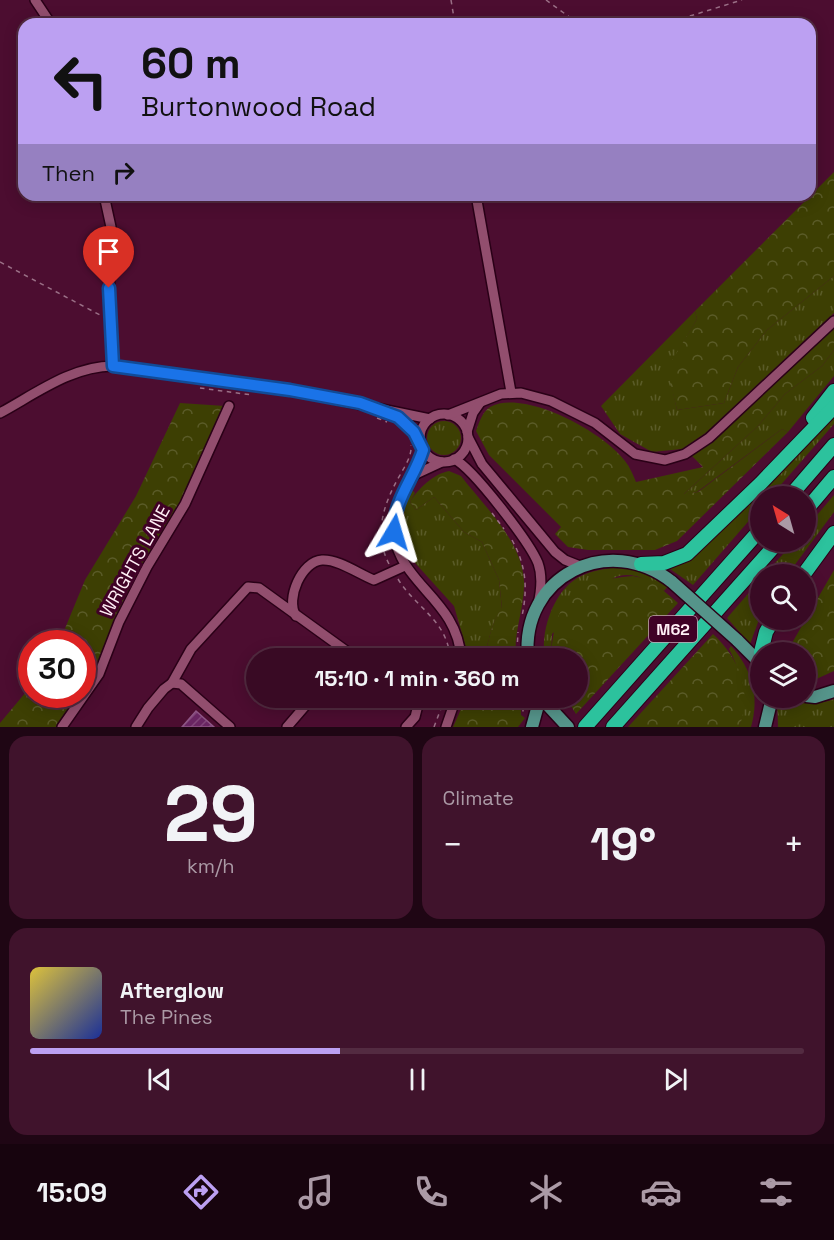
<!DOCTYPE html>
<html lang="en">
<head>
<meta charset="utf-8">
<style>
  body { margin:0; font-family:"Space Grotesk",sans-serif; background:#40132c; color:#f1f3f6; height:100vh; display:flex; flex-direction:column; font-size:22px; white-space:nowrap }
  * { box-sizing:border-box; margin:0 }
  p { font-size:20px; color:#ab9aa6 }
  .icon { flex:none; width:33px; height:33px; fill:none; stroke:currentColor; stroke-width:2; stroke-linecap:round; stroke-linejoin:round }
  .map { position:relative; height:727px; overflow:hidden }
  .drawer { display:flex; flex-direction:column; gap:9px; padding:9px; background:#1f0614; flex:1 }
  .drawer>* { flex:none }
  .guide { position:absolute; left:18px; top:18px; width:798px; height:183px; border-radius:18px; box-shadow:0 3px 15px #0003,0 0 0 2px #532b41; background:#bca0f2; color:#111; overflow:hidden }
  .needle { width:39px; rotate:323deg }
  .tools { position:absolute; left:750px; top:486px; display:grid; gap:12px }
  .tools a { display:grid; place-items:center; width:66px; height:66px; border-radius:50%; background:#390a24; box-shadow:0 3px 15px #0003,0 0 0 2px #532b41; font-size:30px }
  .speed { position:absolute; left:18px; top:630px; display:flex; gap:12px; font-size:30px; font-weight:700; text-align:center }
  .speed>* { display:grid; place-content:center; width:78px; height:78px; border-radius:50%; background:#390a24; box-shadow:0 3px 15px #0003,0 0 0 2px #532b41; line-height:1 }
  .speed .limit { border:9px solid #d22; background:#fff; color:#111 }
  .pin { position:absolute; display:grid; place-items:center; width:51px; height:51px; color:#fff; margin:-62px -26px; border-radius:50% 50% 50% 0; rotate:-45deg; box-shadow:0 0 6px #0007 }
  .pin .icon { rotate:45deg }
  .me { position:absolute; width:66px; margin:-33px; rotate:7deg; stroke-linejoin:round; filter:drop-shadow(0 0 4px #0008) }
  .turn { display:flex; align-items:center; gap:21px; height:126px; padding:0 24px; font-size:27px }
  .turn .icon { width:78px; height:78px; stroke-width:2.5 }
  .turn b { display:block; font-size:42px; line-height:51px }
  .then { display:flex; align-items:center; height:57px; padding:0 24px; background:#0003; gap:12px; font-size:22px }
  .big { font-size:45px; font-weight:700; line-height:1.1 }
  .drawer .widget { flex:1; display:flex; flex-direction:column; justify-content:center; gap:9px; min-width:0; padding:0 21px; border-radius:18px; background:#40132c }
  .drawer .dial { align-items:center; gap:0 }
  .dial b { font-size:78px; line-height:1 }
  .song { display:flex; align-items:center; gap:18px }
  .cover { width:72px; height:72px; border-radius:9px; background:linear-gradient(135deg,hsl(50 70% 55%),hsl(230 70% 35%)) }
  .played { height:6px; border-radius:3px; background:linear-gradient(90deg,#bca0f2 40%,#532b41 40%) }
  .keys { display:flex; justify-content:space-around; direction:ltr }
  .heat { display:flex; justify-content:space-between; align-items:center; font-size:33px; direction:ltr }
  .drawer .tiles { flex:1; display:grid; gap:9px; grid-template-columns:1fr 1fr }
  .widget:last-child { grid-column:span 2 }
  .trip { position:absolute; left:246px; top:648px; width:342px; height:60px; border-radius:30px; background:#390a24; box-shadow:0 3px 15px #0003,0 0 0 2px #532b41; font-weight:700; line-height:60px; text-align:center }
  .dock { display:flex; height:96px; justify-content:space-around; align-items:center; background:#17040e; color:#ab9aa6 }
  .dock .icon { width:42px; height:42px }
  .dock .current { color:#bca0f2 }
  .dock b { font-size:27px; color:#f1f3f6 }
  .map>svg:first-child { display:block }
  .grass { fill:url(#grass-tufts) }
  .forest { fill:url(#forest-crowns) }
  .building { fill:url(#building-hatch); stroke:#8e5686; stroke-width:1.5 }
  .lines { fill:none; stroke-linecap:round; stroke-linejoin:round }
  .minor-casing { stroke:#2a0017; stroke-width:12 }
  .major-casing { stroke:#2a0017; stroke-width:15 }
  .highway-casing { stroke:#2a0017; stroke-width:16 }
  .path { stroke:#9a6f86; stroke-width:1.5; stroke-dasharray:4.5 4.5; stroke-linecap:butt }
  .minor { stroke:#924e6e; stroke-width:9 }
  .major { stroke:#55948a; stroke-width:12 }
  .highway { stroke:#2cc29d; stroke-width:14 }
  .major-bridge-casing { stroke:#2a0017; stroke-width:15; stroke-linecap:butt }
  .major-bridge { stroke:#55948a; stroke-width:12 }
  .route-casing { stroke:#114b97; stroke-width:15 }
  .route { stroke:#1a73e8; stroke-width:10 }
  .labels { text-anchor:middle; stroke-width:6; stroke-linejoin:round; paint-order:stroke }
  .shield { fill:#400126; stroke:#c6a7b7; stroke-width:1.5 }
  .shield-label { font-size:16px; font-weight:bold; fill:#ffeef5 }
  .street-label { font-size:18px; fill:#ffeef5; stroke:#400126 }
</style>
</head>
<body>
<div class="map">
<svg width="834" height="727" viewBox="0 0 834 727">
  <defs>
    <pattern id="grass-tufts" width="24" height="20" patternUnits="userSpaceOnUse" patternTransform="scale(1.5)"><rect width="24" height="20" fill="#3d3f03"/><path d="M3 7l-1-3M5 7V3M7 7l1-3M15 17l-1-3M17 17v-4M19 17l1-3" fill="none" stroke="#5a5b28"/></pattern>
    <pattern id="forest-crowns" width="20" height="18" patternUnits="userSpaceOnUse" patternTransform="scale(1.5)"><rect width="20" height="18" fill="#3d3f03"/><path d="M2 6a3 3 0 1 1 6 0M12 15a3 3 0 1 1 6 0" fill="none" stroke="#5a5b28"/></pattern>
    <pattern id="building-hatch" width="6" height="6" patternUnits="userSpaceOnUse" patternTransform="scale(1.5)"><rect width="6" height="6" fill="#692562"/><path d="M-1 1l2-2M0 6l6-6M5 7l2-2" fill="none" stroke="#804579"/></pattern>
  </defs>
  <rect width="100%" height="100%" fill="#4c0d30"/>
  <g class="grass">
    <path d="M834 276V313L707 432 682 449 652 452 620 434 601 406 695 311 697 319 668 369 677 410 724 403 738 367 767 330Z"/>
    <path d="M834 350V376L788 432 782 429 697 492 683 495 758 426 785 394 822 366Z"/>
    <path d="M834 414V424L771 496H760V508L693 585 670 569 694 554Z"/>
    <circle cx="444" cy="438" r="17"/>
    <path d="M410 488 415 493 410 502 416 510 434 497 464 532 482 542 499 580 502 609C490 623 490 642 483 658H469L454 606 416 564 405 545 404 506Z"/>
    <path d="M834 495V512L788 574H765L794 542H806V528Z"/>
    <path d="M618 567 648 573 669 585 664 591C651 580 628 569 612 579 594 590 569 619 552 634L551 658H545C540 634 552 596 573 581 586 571 603 569 618 567Z"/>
    <path d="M760 580V617L750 644 727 618Z"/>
    <path d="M731 646C752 669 760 697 751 727H739C748 703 741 671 729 649Z"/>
    <path d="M777 698C797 697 813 708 834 699V727H778Z"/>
  </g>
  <g class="forest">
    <path d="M834 172V276L767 330 738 367 724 403 677 410 667 369 697 319 695 311Z"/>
    <path d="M834 327V350L822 366 785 394 758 426 684 494 698 492 782 429 788 432 677 541 655 550H588L568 547 555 534 561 527 489 455 476 431C479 423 482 412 490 407 524 388 605 433 625 461 630 467 633 475 636 482L703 467 692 456Z"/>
    <path d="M180 403 225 406 181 502 144 566 98 670 87 689 57 727H0V723L31 686 32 694H82V644L59 643 85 580 136 496Z"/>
    <path d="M449 471 461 476C484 506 522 541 524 581 525 608 513 632 516 658H483C490 641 490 623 502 608L499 580 482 542 464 532 434 497 416 510 410 502C418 489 433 474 449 471Z"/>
    <path d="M834 570V671L814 680 806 679V652H789L788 650Z"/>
    <path d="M633 576 651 580 678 603 576 714 566 698H578V658L551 657C555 598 574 581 633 576Z"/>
    <path d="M713 634C739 658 753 692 739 727H628Z"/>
    <path d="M466 698H521V715L525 718 518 727H453Z"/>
  </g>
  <path class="building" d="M196 711 214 727H182Z"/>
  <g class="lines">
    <defs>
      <g id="minor">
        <path d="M35 0 51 24"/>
        <path d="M104 195 111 227 109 309 113 366"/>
        <path d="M476 195 511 392"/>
        <path d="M0 413C35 394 72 366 113 366L290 390 430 419"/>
        <circle cx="444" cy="438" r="24"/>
        <path d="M394 415 411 428 420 441"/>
        <path d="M448 415 501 394 521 393 551 401 595 423 635 454 665 460 685 454 709 438 834 321"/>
        <path d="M467 432 473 413 480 403"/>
        <path d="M468 437 482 464 555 552 565 560 580 566"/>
        <path d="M423 450C421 458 418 468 414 476 406 488 398 498 395 513 384 581 457 592 461 658"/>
        <path d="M454 459C473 468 530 543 538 563 543 577 541 591 538 604"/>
        <path d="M414 475 442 462"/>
        <path d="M296 616C285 599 302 561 322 560 338 559 359 574 374 580L405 566"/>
        <path d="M172 683 181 684 230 727"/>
        <path d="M401 698 415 704 417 709 415 717 406 727"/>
        <path d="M62 727 99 674 119 622 147 567 185 504 229 406"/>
        <path d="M136 727 148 708 164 689 172 683 191 649 248 587 259 588 356 658"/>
        <path d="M287 727 312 698"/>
        <path d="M446 727 456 698"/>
      </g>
      <g id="major">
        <path d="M737 640 760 663"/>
        <path d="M528 658C520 576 609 532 672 582"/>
        <path d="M806 696 815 697 834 691"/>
        <path d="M541 698 568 727"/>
        <path d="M532 727 540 698"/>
        <path d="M765 727 772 698"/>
      </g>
      <g id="highway">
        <path d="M813 418 834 391"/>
        <path d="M790 496 834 445"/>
        <path d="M806 510 834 477"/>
        <path d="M641 564 664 563 687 554 761 483 834 407"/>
        <path d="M804 574 834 533"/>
        <path d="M761 652 766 632 773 620"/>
        <path d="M585 727 760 530"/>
        <path d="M613 727 778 542"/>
      </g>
    </defs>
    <use href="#minor" class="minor-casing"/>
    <use href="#major" class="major-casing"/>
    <use href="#highway" class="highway-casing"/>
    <g class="path">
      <path d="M451 0 455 24"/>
      <path d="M546 0 579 24"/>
      <path d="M664 24 742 0"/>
      <path d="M0 262 100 315"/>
      <path d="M200 388 252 395"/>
      <path d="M377 418 387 422"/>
      <path d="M492 513 504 529"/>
      <path d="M512 540C526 565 528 588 522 616"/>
      <path d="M389 564C373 533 384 503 400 475 405 466 412 456 411 445"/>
      <path d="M398 579C415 607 448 621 450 658"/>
      <path d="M517 651 518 632"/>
      <path d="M523 698V714"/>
      <path d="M434 727 445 698"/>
    </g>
    <use href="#minor" class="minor"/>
    <use href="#major" class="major"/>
    <use href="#highway" class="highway"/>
    <defs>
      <path id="major-bridge" d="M672 582 737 640"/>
    </defs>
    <use href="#major-bridge" class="major-bridge-casing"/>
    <use href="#major-bridge" class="major-bridge"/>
  </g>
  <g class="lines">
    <defs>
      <path id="route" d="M109 288 113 366 290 390 360 403 398 417 414 432 423 450C414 479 393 500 394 532"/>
    </defs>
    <use href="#route" class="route-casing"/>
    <use href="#route" class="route"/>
  </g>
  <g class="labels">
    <rect class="shield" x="649" y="616" width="48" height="26" rx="4.5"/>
    <g class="shield-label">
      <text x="673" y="635">M62</text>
    </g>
    <g class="street-label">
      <text transform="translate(135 561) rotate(-61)" y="6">WRIGHTS LANE</text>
    </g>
  </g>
</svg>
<div class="tools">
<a><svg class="needle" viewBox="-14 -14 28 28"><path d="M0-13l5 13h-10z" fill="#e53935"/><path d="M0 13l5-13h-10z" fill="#ab9aa6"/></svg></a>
<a><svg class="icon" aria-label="search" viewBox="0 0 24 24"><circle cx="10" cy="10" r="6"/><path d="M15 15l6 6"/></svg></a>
<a><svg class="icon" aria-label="layers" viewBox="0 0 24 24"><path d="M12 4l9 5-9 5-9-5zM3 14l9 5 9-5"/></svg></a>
</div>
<div class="speed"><div class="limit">30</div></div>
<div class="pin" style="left:109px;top:288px;background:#d93025"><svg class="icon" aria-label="arrive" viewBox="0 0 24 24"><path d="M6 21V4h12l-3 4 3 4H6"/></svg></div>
<svg class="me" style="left:394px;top:532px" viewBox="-20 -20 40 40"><path d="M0-17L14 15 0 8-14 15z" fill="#1a73e8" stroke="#fff" stroke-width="4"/></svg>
<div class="trip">15:10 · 1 min · 360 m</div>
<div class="guide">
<div class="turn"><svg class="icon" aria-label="left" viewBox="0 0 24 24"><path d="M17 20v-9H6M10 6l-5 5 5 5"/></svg><div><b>60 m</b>Burtonwood Road</div></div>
<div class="then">Then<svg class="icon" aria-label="right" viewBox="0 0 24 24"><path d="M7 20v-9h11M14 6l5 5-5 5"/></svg></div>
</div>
</div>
<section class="drawer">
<div class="tiles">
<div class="widget dial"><b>29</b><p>km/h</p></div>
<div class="widget"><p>Climate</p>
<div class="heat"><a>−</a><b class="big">19°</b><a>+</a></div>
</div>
<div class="widget">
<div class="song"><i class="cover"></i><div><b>Afterglow</b><p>The Pines</p></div></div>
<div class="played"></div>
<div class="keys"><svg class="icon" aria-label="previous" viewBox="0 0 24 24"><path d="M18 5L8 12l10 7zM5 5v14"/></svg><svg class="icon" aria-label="pause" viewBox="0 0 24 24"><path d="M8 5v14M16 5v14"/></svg><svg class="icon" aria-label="next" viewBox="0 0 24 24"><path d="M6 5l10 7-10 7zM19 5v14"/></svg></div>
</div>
</div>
</section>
<nav class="dock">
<b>15:09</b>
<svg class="icon current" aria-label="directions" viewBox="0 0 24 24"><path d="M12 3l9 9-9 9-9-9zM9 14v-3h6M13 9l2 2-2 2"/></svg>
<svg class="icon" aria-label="music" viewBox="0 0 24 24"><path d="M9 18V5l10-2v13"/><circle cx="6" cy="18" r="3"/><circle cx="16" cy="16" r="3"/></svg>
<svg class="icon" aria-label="phone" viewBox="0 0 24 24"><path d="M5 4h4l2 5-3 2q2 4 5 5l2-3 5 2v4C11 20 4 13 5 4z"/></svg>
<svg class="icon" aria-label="climate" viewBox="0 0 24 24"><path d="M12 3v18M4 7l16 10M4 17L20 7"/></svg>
<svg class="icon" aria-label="car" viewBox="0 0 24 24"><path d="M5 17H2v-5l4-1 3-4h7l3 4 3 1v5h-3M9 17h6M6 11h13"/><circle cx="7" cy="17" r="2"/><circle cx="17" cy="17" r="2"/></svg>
<svg class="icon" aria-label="filters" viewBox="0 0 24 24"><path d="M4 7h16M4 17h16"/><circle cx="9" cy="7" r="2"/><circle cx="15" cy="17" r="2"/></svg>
</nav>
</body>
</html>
